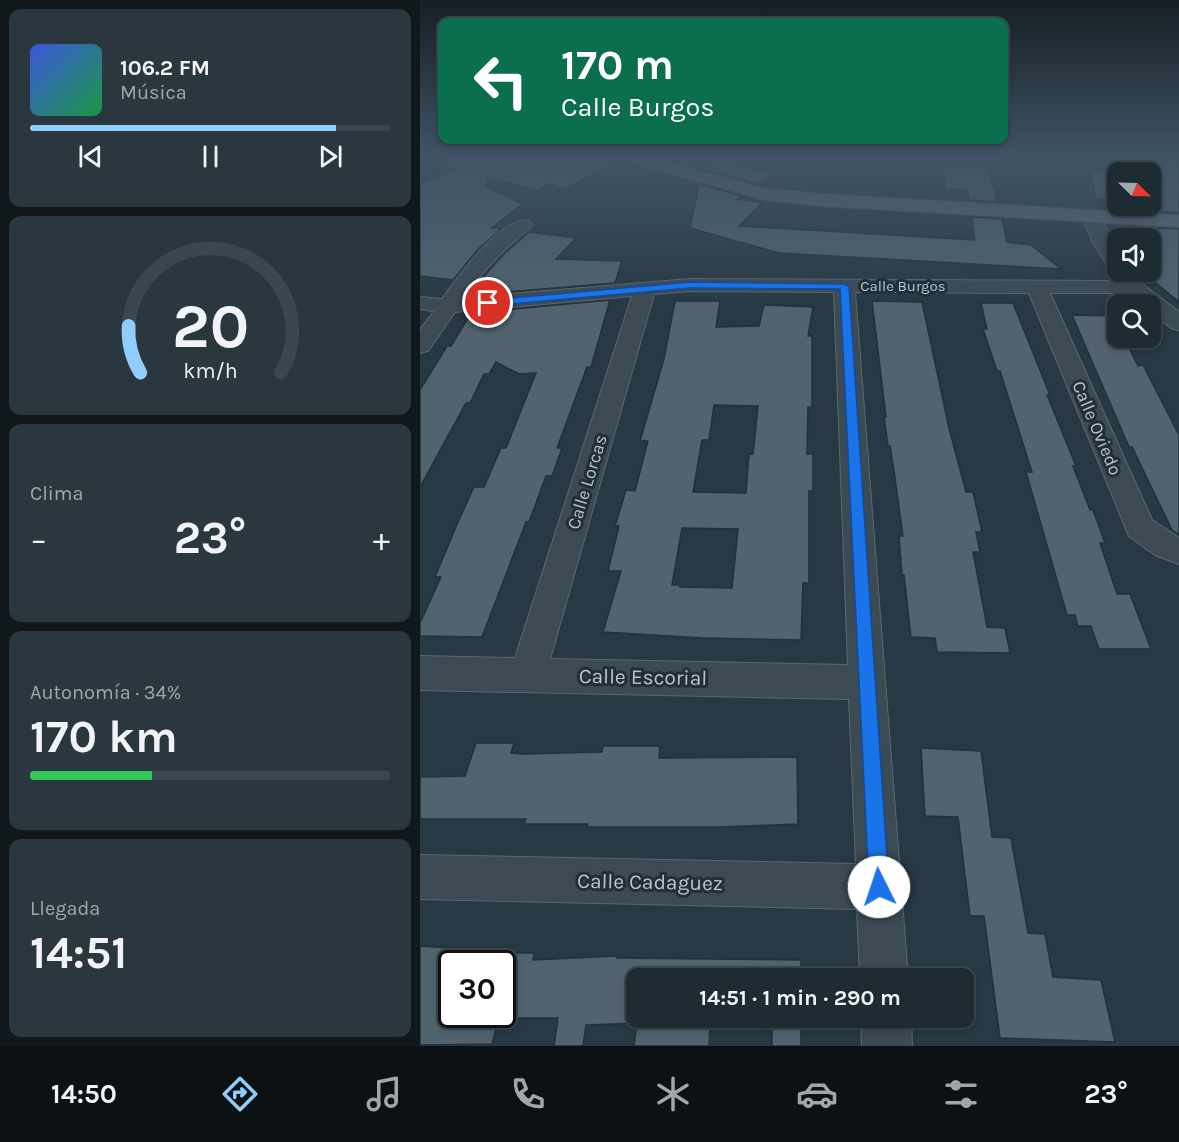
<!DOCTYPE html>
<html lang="es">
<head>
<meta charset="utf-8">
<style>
  body { margin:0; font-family:Karla,sans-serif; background:#2a373f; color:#f1f3f6; height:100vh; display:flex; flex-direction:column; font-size:22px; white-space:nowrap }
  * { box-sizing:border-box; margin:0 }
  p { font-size:20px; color:#a0a7ac }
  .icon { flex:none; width:33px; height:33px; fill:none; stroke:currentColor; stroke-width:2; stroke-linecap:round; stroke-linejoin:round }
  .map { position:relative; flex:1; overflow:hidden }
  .side { display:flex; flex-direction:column; gap:9px; padding:9px; background:#10181c; width:420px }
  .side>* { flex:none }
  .hud { position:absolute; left:18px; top:18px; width:570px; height:126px; border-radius:12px; box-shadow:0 3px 9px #0003,0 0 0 2px #3b474e; background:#0b6e4f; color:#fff; overflow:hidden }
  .needle { width:39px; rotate:113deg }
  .buttons { position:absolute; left:687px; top:162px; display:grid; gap:12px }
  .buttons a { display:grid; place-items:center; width:54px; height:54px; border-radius:12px; background:#1d2b33; box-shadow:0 3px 9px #0003,0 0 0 2px #3b474e; font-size:30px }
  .speed { position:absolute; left:18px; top:950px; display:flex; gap:12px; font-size:30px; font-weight:700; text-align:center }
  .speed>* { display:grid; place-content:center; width:78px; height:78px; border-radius:50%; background:#1d2b33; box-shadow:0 3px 9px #0003,0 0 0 2px #3b474e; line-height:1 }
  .speed .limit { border:3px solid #111; border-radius:9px; background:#fff; color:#111 }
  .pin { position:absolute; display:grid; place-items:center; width:51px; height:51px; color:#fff; margin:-26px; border:3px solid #fff; border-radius:50%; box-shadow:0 2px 6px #0007 }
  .me { position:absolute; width:66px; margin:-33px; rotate:356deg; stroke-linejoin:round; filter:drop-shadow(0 0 4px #0008) }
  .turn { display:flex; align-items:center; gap:21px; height:126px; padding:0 24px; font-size:27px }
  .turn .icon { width:78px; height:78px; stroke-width:2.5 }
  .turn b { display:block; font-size:42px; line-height:51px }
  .big { font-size:45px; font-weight:700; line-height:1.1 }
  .side .widget { flex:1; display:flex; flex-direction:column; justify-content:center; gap:9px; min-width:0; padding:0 21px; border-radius:12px; background:#2a373f }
  .side .dial { align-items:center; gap:0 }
  .dial svg { height:156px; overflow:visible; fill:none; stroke:#3b474e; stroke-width:7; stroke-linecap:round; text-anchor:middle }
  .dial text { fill:#f1f3f6; stroke:none }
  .song { display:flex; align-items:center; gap:18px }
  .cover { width:72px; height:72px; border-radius:9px; background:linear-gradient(135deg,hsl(230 70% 55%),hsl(140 70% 35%)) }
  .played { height:6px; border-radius:3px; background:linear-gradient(90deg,#91cdfa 85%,#3b474e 85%) }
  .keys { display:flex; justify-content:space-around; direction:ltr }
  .heat { display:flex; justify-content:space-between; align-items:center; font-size:33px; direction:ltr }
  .charge { height:9px; border-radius:4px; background:linear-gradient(90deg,#34c759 34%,#3b474e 0) }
  .trip { position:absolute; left:206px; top:968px; width:348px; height:60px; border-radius:12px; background:#1d2b33; box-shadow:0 3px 9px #0003,0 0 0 2px #3b474e; font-weight:700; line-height:60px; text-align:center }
  .menu { display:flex; height:96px; justify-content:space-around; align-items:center; background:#0c1114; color:#a0a7ac }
  .menu .icon { width:42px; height:42px }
  .menu .active { color:#91cdfa }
  .menu b { font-size:27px; color:#f1f3f6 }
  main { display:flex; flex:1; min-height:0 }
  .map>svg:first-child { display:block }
  .building { fill:#50636f; stroke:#22313b; stroke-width:1.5; fill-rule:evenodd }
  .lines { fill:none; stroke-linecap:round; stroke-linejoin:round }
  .street-casing { stroke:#5a6871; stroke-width:2 }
  .primary-casing { stroke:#485660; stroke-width:2 }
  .street { fill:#3c4a54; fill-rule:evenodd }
  .primary { fill:#5a6973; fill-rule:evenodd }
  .route { fill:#1a73e8; stroke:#114b97; stroke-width:1.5 }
  .labels { text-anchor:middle; stroke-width:6; stroke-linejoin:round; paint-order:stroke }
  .far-street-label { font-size:15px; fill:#b9c5cd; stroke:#202f39 }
  .street-label { font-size:18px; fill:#b9c5cd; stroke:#202f39 }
  .near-street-label { font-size:21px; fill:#b9c5cd; stroke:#202f39 }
</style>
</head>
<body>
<main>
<section class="side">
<div class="widget">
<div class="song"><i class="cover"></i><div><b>106.2 FM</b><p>Música</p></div></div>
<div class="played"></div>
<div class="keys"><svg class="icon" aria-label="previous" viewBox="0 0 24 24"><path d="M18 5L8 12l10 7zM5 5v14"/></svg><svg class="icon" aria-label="pause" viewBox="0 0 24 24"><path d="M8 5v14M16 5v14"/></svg><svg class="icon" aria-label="next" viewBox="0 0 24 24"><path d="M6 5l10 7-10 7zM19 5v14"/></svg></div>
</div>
<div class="widget dial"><svg viewBox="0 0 100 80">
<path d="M14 69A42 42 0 1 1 86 69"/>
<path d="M14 69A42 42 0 0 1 8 45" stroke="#91cdfa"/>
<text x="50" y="56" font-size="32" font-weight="700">20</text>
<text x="50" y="72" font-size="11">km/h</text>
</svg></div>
<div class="widget"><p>Clima</p>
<div class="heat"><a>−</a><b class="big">23°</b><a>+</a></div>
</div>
<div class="widget"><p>Autonomía · 34%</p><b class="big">170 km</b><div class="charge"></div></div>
<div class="widget"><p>Llegada</p><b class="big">14:51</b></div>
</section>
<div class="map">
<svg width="759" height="1046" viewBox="0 0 759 1046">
  <rect width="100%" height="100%" fill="#273944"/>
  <g class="building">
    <path d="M26 158H204L145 189 128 183 119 190 69 177 66 186 102 204 72 228 81 229 59 248 33 280 0 276V184L35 169 25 166Z"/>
    <path d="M708 159 759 165V213L737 211V205H730V172H707Z"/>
    <path d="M297 160 353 173 337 184 282 169Z"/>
    <path d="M566 165 578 202 549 200 547 190 526 189 521 167Z"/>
    <path d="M671 170 700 172H698V201L675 198Z"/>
    <path d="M279 184 321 196 317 199 342 203 319 226 555 240 552 217 582 219 587 242 611 245 641 269 359 253 270 228Z"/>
    <path d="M738 228 759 229V302L730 278V254L738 253Z"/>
    <path d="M109 232 156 238 136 259 202 261 195 283 62 294 67 285 57 284 84 254Z"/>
    <path d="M190 300 171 367H167L137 448H142L132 476H126L109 522H106L62 637 0 636V623L21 577H15L38 522 54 487H64L81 448H86L116 373 99 374 76 362 69 374H64L50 403H46L0 487V390L27 346H31L51 313Z"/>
    <path d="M255 301H300L296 327 339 326 344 305 393 307 388 336H392V407H388L387 454H393V491H389V583H383L381 640 283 638 183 632 201 571H188L199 526H195L206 490 215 491 228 441H220L244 359ZM294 405 338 406 333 454H329L326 493 273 492 282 440H289ZM262 528 318 529 312 588 260 587V585H252Z"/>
    <path d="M452 301 502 302 529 428 546 492H553L562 532H556L560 552H553L567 627 585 628 590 653 517 652 515 638 491 637 484 575H482L479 536H483L474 471 470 446H468L464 417H466Z"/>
    <path d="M561 303H593L630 395H627L656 466H653L670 510H673L685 543H680L697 594H710L731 649H679L671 626H658L655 615H647L606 472H612L580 371H577L563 329H567Z"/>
    <path d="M652 315 698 316V338H704L718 366 723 365 759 435V535L752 530 712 447H709Z"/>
    <path d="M56 743H94L91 753 103 754 182 752 183 746H240L239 758 377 757 378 824 300 827H167L168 824H104L106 819H0V777L45 776Z"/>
    <path d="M501 748 561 751 572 837 591 838 608 933 625 934 633 977 681 980 695 1042 580 1038 564 916H550L538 817 505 816Z"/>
    <path d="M0 946 32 948V1014H80L72 1044 0 1045Z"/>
    <path d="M82 953H114L113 960 197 956V958L381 960V978H216V1017H381V1046H352V1030L290 1028 289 1046H214L217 1023 166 1025 163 1046H134L138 1018H82Z"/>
  </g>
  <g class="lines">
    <defs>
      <g id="street">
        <path d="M671 211 677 212 680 216 698 251V272H712L721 283 759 312V330L751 328 730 311V304H723L709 293H630L732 520 759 538V564L735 555 709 536 609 293 435 292 488 978H440L437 909 0 899V855L436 864 429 699 0 690V656L95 658 212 296 35 312 8 351 0 353V330L14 311 0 309V297L22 299C37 279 82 214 109 221L112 225 109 229C83 249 63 270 44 298L270 279 698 281 673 243 662 216 665 212ZM270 291 414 292 428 665 130 659 234 294Z"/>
        <path d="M441 1017H491L492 1046H442Z"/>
      </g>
      <path id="primary" d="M206 158H233L346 189 402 194 759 215V227L402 206 345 200 208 162Z"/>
    </defs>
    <use href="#street" class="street-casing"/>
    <use href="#primary" class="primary-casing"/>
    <use href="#street" class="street"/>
    <use href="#primary" class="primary"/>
  </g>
  <linearGradient id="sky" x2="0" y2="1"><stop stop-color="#151f25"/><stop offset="0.52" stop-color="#415467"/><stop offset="1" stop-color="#415467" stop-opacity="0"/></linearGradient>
  <rect width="759" height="304" fill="url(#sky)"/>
  <path class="route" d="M270 282 424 284 429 286 469 887 466 894 459 897 452 894 449 887 420 289 270 288 68 306 63 303 68 300Z"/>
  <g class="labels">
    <g class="far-street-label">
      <text x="483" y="291">Calle Burgos</text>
    </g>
    <g class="street-label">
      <text transform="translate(677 428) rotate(67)" y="6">Calle Oviedo</text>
      <text transform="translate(167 482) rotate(-73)" y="6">Calle Lorcas</text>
    </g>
    <g class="near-street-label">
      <text transform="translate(223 677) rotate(1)" y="7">Calle Escorial</text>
      <text transform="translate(230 882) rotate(1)" y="7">Calle Cadaguez</text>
    </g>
  </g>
</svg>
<div class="buttons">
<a><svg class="needle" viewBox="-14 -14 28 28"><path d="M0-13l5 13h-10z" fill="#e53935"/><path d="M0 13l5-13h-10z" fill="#a0a7ac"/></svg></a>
<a><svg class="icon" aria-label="sound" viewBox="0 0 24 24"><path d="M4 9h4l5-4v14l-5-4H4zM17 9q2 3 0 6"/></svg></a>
<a><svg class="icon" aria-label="search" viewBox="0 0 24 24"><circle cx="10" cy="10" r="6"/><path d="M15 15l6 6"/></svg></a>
</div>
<div class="speed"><div class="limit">30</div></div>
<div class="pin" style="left:68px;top:303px;background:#d93025"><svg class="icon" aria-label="arrive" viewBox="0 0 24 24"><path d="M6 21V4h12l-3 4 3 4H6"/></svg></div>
<svg class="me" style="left:459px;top:887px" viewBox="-20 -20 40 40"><circle r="19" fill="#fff"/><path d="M0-13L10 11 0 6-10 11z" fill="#1a73e8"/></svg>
<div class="trip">14:51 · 1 min · 290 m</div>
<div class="hud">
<div class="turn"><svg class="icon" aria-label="left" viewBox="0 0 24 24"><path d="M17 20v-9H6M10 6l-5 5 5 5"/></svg><div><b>170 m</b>Calle Burgos</div></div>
</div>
</div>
</main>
<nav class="menu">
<b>14:50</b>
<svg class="icon active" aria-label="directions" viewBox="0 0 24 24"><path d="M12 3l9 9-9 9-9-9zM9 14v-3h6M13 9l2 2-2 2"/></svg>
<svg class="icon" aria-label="music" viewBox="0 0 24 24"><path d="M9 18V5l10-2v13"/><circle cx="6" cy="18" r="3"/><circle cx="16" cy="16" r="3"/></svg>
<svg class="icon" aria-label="phone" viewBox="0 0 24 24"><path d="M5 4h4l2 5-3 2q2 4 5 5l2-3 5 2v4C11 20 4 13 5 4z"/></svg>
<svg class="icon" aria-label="climate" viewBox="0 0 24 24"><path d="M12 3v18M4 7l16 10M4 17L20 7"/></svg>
<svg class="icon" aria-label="car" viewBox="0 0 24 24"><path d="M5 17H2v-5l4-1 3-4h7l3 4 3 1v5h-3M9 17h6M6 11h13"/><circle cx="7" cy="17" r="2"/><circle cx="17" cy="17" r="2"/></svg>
<svg class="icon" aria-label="filters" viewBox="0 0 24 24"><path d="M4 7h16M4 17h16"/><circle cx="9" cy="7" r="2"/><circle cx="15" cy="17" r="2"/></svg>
<b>23°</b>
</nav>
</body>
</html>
